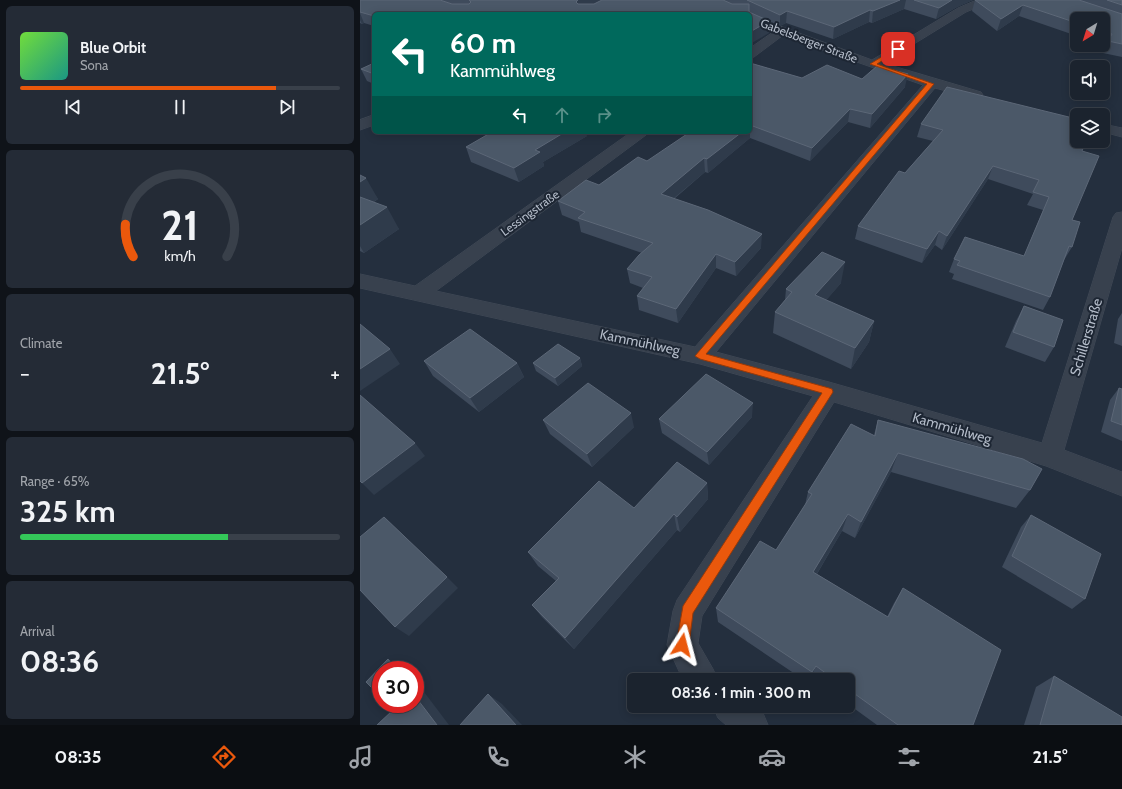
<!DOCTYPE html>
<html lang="en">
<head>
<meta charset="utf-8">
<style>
  body { margin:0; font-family:Cabin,sans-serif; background:#242b36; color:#f1f3f6; height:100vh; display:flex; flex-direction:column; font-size:15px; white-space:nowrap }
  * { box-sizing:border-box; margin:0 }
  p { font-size:13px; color:#a0a4aa }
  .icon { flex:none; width:22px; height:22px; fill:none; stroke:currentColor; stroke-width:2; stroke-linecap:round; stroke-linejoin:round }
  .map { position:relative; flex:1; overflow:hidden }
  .side { display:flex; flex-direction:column; gap:6px; padding:6px; background:#0f1319; width:360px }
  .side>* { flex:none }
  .top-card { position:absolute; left:12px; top:12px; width:380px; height:122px; border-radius:6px; box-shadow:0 2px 10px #0003,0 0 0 1px #39404a; background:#00695c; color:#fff; overflow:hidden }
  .needle { width:26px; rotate:218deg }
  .controls { position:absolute; left:710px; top:12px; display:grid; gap:8px }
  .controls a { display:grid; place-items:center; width:40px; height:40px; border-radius:6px; background:#1b232e; box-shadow:0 2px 10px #0003,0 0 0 1px #39404a; font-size:20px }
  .speed { position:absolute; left:12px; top:661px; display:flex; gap:8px; font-size:20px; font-weight:700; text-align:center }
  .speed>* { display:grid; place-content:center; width:52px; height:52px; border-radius:50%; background:#1b232e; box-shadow:0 2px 10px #0003,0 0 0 1px #39404a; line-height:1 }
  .speed .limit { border:6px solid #d22; background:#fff; color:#111 }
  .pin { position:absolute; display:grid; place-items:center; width:34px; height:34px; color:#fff; margin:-17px; border-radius:8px; box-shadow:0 2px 6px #0006 }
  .me { position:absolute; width:44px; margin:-22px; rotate:9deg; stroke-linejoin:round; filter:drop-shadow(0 0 3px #0008) }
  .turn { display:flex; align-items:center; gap:14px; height:84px; padding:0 12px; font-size:18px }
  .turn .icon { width:52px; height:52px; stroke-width:2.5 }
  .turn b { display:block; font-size:28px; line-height:34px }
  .lanes { display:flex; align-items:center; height:38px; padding:0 12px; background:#0003; justify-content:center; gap:20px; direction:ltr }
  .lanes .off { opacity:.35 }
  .big { font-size:30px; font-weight:700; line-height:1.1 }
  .side .card { flex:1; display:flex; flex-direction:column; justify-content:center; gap:6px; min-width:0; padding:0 14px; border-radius:6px; background:#242b36 }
  .side .dial { align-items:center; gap:0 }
  .dial svg { height:104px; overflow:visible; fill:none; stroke:#39404a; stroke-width:7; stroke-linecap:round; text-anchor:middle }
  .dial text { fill:#f1f3f6; stroke:none }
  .song { display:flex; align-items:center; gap:12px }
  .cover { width:48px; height:48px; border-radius:6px; background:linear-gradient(135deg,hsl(100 70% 55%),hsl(170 70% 35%)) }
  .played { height:4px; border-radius:2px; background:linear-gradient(90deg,#ea580c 80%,#39404a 80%) }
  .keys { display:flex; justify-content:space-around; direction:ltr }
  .heat { display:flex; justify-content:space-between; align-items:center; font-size:22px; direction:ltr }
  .charge { height:6px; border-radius:3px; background:linear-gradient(90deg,#34c759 65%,#39404a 0) }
  .trip { position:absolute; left:267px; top:673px; width:228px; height:40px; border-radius:6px; background:#1b232e; box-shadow:0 2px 10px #0003,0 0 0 1px #39404a; font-weight:700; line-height:40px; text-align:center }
  .tabs { display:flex; height:64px; justify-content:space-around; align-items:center; background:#0b0e12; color:#a0a4aa }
  .tabs .icon { width:28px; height:28px }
  .tabs .current { color:#ea580c }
  .tabs b { font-size:18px; color:#f1f3f6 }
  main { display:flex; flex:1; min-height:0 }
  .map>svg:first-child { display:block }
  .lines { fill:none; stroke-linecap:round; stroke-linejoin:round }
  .minor-casing { stroke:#414a57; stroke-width:1 }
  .minor { fill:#38414e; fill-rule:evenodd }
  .wall { fill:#3f4b5c }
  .shaded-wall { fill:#2f3b4b }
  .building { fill:#4b5868; stroke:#5c6777 }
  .route { fill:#ea580c; stroke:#983908 }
  .labels { text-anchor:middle; stroke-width:4; stroke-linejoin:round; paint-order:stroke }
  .far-street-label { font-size:12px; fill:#b4bcc9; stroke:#1d2633 }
  .street-label { font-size:14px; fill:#b4bcc9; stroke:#1d2633 }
</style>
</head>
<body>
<main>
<section class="side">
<div class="card">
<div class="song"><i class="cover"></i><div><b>Blue Orbit</b><p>Sona</p></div></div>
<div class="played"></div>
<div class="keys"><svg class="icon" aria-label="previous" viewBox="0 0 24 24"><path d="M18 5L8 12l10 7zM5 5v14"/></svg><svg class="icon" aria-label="pause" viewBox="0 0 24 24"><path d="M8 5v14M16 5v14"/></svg><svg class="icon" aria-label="next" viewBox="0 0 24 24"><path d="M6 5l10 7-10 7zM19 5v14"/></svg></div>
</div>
<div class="card dial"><svg viewBox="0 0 100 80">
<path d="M14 69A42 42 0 1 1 86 69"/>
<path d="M14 69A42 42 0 0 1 8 44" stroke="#ea580c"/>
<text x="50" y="56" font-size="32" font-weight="700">21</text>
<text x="50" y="72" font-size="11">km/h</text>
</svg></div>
<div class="card"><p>Climate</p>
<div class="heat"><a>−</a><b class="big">21.5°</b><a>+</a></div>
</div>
<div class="card"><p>Range · 65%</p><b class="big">325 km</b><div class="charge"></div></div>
<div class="card"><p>Arrival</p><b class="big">08:36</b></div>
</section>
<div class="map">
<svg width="762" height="725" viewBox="0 0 762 725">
  <rect width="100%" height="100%" fill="#242f3e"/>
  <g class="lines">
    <defs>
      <g id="minor">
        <path d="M617 0H631L630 2 606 12 523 63 621 92 623 95 621 98 616 99 575 88 356 352 469 382 682 443 753 217 756 213 762 212V248L704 450 762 472V496L686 466 474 402 342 616 338 643 353 669 358 680H323L307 645 313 611 317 600 453 396 340 364 0 288V274L55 286 271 132H288L286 135 76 291 335 347 563 85 422 36 394 57 390 58V48L413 32 390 22V15L512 60 598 8Z"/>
        <path d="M14 115V125L0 130V120Z"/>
        <path d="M743 124 762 128V137L743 132Z"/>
        <path d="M354 706H395L403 713 408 725H366L358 718Z"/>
      </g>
    </defs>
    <use href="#minor" class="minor-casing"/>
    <use href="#minor" class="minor"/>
  </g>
  <g class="wall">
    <path d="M0 0H613L597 7 576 19 544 9 512 23 509 22 473 39 426 23 420 26 409 21V33L14 14V26L4 23 2 24 0 23Z"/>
    <path d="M615 0H762V57L743 53 746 46 743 45V19H717V36L659 16 637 31 612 11Z"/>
    <path d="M14 63V84L7 81 1 69Z"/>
    <path d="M390 63 442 78 502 79 545 87 510 128 488 122 450 161 390 138 348 173 345 172 314 199 401 248 376 276 356 268 318 323 279 310 277 296 283 288 270 283 267 269 282 253 221 232 219 222 202 215 198 201 239 185 287 161 390 132Z"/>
    <path d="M561 124 722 151 712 220V247L704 260 690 297 683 310 592 279 594 274 589 272 594 259 664 256 683 210 667 205 673 194 628 179 582 250 575 245 562 263 495 239 498 226 573 141 557 137Z"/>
    <path d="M227 136 183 162 184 166 159 182 111 162 106 147Z"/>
    <path d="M0 175 18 199 14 202 39 229 4 253 0 251Z"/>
    <path d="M481 283 466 300 514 321 509 342 491 369 413 333 415 312 425 300 426 289Z"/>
    <path d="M664 306 694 347 685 362 645 347 656 321Z"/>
    <path d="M762 313V346L754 343 758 319Z"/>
    <path d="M220 358 222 366 198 386 176 371 173 363Z"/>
    <path d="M64 361 157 363 164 377 119 412 73 376Z"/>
    <path d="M759 388 762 389V441L741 432 750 400Z"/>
    <path d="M392 417 349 465 302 433 299 419Z"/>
    <path d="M183 420 274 427 232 467 190 434Z"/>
    <path d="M518 420 670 490 656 508 531 472 495 538 482 531 457 574 527 617 534 603 543 588 613 725H517L488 704V680H455L451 677 450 680H444L358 622 356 608 416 550 445 505 448 492 514 435Z"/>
    <path d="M347 483 348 499 320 532 317 530 214 649 182 617 172 605 196 581 178 566 168 552 274 508Z"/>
    <path d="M671 515 725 599 712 609 642 567 661 527Z"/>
    <path d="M694 676 762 725H664L676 687Z"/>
  </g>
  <g class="shaded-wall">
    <path d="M218 0H244L221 11 216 2Z"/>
    <path d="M540 0H546L544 9 512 23 513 11Z"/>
    <path d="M592 0H613L597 7 576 19 579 8Z"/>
    <path d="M663 5 659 16 637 31 641 19Z"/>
    <path d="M510 10 509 22 473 39 474 27Z"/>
    <path d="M427 11 426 23 420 26V15Z"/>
    <path d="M0 13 4 23 2 24 0 20Z"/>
    <path d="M409 21V33L390 44V32Z"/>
    <path d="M548 74 545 87 510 128 512 114Z"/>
    <path d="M490 109 488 122 450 161 452 148Z"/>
    <path d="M390 125V138L348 173 347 159 382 132H390Z"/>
    <path d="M205 132H226L227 136 183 162 184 166 159 182 154 168 175 150Z"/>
    <path d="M344 158 345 172 302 208 301 194Z"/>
    <path d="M633 166 628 179 582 250 587 236Z"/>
    <path d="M6 178 18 199 0 210V182Z"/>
    <path d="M27 207 39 229 4 253 0 246V225Z"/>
    <path d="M579 231 575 245 562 263 567 249Z"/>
    <path d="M402 234 401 248 376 276 375 262Z"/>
    <path d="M356 254V268L318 323 316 309Z"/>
    <path d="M485 262 481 283 452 317 455 295Z"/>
    <path d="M514 321 509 342 491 369 495 348Z"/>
    <path d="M30 349 40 364 0 391V369Z"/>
    <path d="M220 358 222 366 198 386 195 378Z"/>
    <path d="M157 363 164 377 119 412 110 398Z"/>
    <path d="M393 403 392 417 349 465 347 452Z"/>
    <path d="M271 413 274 427 232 467 227 454Z"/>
    <path d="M55 443 65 456 14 495 2 483Z"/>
    <path d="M538 453 531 472 495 538 501 522Z"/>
    <path d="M347 483 348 499 320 532 317 517Z"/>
    <path d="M314 514 317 530 214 649 205 638Z"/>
    <path d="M488 514 482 531 449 587 453 572Z"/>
    <path d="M87 577 98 588 49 636 35 627Z"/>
    <path d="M28 659 46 670H36Z"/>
    <path d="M456 666 451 677 450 680 452 672Z"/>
    <path d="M55 680 89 725H77L55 696Z"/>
    <path d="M128 694 142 704 162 725H156Z"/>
  </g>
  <g class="building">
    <path d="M0 0H80L92 4H109L111 2 109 0H218L216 2 218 4H234L242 0H363L372 4H389V12L409 21 390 32V14H14V16L0 12Z"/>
    <path d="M387 0H540L513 11 510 10 474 27 427 11 420 15Z"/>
    <path d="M554 0H592L579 8Z"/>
    <path d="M615 0H719L762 14V44L748 41 752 34 743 31V19H717V23L663 5 641 19Z"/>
    <path d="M747 0H762V5Z"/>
    <path d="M14 63V74L1 69Z"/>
    <path d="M390 63 442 78 467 65 502 79 517 66 548 74 512 114 490 109 452 148 390 125Z"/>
    <path d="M587 87 717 119V141H726L722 151 739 156 712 220 720 222 712 247 709 246 690 297 597 265 600 261 594 259 605 237 664 256 689 197 673 192 679 180 633 166 587 236 579 231 567 249 498 226 539 171 545 173 583 130 561 124Z"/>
    <path d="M132 132H205L175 150 180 152 154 168 106 147Z"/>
    <path d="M330 132H382L347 159 344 158 301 194 348 210 402 234 375 262 356 254 316 309 277 296 292 277 267 269 279 255 293 243 218 218 225 212 198 201 226 180 239 185 278 157 287 161Z"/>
    <path d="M0 175 6 178 0 182Z"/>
    <path d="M0 197 27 207 0 225Z"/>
    <path d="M462 252 485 262 455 295 514 321 495 348 415 312 432 292 426 289Z"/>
    <path d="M664 306 703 320 694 347 653 332Z"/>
    <path d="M0 324 30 349 0 369Z"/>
    <path d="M110 329 157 363 110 398 64 361Z"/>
    <path d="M198 344 220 358 195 378 173 363Z"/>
    <path d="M346 374 393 403 347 452 299 419Z"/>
    <path d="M228 383 271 413 227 454 183 420Z"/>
    <path d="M759 388 762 389V425L751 421Z"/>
    <path d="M0 395 55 443 2 483 0 481Z"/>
    <path d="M518 420 663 459 682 469 670 490 538 453 501 522 488 514 453 572 528 617 543 588 641 650 613 725H538L488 689V680H475L456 666 452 672 356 608 400 541 416 550 452 494 448 492 491 424 515 436Z"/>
    <path d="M317 462 347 483 317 517 314 514 205 638 172 605 199 578 168 552 239 481 274 508Z"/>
    <path d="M671 515 741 554 725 599 652 556Z"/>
    <path d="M24 517 87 577 35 627 0 590V537Z"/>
    <path d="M28 659 36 670H21V697L6 682Z"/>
    <path d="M694 676 762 717V725H680Z"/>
    <path d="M128 694 156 725H100Z"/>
    <path d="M55 696 77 725H17L33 710 28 704H55Z"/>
  </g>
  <path class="route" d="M536 48 541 49 517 64 574 84 346 354 469 388 472 389 473 392 333 613 329 645 327 649 322 651 318 649 316 645 323 606 462 393 340 359 335 356 567 84 510 64Z"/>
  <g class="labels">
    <g class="far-street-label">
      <text transform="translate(449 41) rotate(21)" y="4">Gabelsberger Straße</text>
      <text transform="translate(170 213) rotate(-36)" y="4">Lessingstraße</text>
    </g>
    <g class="street-label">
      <text transform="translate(726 337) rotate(-73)" y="5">Schillerstraße</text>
      <text transform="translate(280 342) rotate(12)" y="5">Kammühlweg</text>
      <text transform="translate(592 428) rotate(16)" y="5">Kammühlweg</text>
    </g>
  </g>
</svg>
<div class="controls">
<a><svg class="needle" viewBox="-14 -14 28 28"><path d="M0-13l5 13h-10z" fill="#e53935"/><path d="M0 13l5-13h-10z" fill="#a0a4aa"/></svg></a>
<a><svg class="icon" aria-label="sound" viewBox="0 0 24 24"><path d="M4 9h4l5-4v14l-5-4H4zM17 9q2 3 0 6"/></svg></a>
<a><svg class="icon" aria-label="layers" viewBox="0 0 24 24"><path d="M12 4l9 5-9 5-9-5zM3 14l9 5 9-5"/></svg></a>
</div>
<div class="speed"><div class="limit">30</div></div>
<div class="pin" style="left:538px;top:49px;background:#d93025"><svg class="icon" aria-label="arrive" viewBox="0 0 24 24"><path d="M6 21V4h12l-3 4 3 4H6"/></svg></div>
<svg class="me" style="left:322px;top:645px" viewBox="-20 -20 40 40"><path d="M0-17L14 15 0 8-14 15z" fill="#ea580c" stroke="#fff" stroke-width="4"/></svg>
<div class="trip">08:36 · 1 min · 300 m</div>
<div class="top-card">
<div class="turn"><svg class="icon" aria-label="left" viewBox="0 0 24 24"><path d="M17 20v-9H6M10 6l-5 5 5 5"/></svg><div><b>60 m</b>Kammühlweg</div></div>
<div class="lanes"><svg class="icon" aria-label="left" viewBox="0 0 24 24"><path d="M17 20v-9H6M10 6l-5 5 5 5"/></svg><svg class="icon off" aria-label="ahead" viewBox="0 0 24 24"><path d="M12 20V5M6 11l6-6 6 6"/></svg><svg class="icon off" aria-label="right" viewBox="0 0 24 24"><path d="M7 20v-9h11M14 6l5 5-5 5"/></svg></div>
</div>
</div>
</main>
<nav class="tabs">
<b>08:35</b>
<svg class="icon current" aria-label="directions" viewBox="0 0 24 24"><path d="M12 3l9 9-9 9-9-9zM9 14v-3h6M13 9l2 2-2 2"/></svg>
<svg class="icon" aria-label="music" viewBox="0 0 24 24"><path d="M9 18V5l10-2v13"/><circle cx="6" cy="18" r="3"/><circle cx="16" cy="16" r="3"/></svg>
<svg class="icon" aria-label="phone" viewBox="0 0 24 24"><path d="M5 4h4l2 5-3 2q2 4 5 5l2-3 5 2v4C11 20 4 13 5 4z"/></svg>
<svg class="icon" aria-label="climate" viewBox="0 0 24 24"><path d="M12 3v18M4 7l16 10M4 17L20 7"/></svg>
<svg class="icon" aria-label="car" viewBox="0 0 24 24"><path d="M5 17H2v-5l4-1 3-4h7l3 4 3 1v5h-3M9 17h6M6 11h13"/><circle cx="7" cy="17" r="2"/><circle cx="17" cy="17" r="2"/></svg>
<svg class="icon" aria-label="filters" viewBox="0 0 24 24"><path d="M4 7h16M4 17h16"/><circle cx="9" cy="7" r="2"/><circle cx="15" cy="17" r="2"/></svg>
<b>21.5°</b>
</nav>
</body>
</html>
